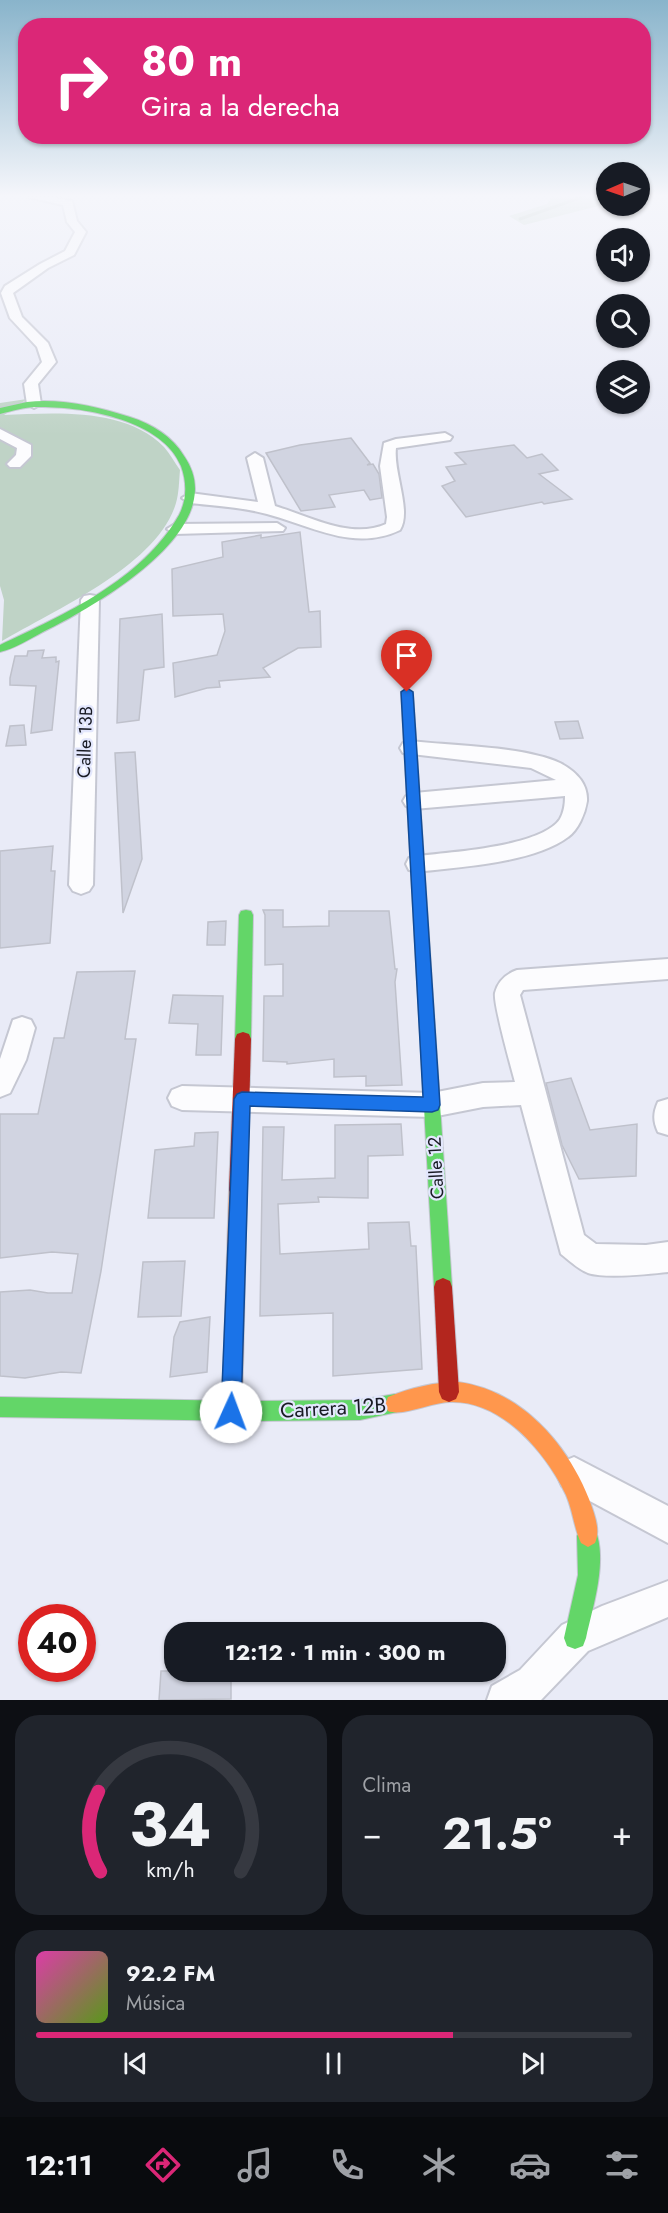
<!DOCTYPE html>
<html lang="es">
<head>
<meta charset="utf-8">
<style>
  body { margin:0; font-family:Jost,sans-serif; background:#20242c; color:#f1f3f6; height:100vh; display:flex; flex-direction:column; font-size:22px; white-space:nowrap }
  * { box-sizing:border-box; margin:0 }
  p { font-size:20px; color:#9ea1a6 }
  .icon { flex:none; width:33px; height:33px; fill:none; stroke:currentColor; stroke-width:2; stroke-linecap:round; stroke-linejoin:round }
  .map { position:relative; height:1700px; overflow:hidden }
  .panel { display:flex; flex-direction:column; gap:15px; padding:15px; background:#0d0f14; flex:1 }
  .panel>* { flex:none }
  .hud { position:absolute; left:18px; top:18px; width:633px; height:126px; border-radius:24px; box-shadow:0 2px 4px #0004; background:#db2777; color:#fff; overflow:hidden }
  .needle { width:39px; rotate:268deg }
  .tools { position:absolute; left:596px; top:162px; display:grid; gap:12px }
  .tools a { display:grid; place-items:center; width:54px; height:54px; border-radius:50%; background:#171b24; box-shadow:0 2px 4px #0004; font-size:30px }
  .speed { position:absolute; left:18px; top:1604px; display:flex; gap:12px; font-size:30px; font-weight:700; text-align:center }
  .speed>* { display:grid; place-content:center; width:78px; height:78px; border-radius:50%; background:#171b24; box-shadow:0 2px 4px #0004; line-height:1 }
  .speed .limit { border:9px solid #d22; background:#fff; color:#111 }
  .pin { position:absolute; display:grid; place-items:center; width:51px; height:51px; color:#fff; margin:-62px -26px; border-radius:50% 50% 50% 0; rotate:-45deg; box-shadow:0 0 6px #0007 }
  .pin .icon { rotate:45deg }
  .me { position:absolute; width:66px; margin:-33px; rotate:2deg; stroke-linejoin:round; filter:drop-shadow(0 0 4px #0008) }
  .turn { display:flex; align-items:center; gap:21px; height:126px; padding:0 24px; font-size:27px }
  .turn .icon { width:78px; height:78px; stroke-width:2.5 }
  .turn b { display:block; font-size:42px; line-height:51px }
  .big { font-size:45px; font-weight:700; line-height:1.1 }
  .panel .tile { flex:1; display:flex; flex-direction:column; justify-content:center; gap:9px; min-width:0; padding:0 21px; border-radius:24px; background:#20242c }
  .panel .dial { align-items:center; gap:0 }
  .dial svg { height:156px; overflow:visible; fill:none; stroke:#363941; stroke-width:7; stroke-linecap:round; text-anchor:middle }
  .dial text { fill:#f1f3f6; stroke:none }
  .song { display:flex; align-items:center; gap:18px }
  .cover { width:72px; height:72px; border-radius:9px; background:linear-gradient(135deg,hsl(320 70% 55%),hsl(90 70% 35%)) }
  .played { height:6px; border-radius:3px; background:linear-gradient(90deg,#db2777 70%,#363941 70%) }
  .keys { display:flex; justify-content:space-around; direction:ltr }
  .heat { display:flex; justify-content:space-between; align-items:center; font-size:33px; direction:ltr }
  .panel .tiles { flex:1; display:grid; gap:15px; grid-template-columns:1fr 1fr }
  .tile:last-child { grid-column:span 2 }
  .trip { position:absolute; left:164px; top:1622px; width:342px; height:60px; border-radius:24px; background:#171b24; box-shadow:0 2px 4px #0004; font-weight:700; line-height:60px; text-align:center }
  .tab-bar { display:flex; height:96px; justify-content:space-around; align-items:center; background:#090b0e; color:#9ea1a6 }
  .tab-bar .icon { width:42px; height:42px }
  .tab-bar .current { color:#db2777 }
  .tab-bar b { font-size:27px; color:#f1f3f6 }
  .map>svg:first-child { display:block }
  .green { fill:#bfd3c6 }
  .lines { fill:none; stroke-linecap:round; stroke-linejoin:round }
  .stream { stroke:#9cb4a0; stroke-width:3 }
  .building { fill:#d1d4e1; stroke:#bfc1cb; stroke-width:1.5 }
  .street-casing { stroke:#c5c7d2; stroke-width:4 }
  .fast-casing { stroke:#c5c7d2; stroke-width:2 }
  .slow-casing { stroke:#c5c7d2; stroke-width:2 }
  .jam-casing { stroke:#c5c7d2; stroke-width:2 }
  .street { fill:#fcfcfe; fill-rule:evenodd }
  .fast { fill:#63d668; fill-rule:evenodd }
  .slow { fill:#ff974d; fill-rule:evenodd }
  .jam { fill:#b3261e; fill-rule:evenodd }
  .route { fill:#1a73e8; stroke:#114b97; stroke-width:1.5 }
  .labels { text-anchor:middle; stroke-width:4.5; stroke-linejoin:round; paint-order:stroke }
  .street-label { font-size:18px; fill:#181a23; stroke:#e3e7fd }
  .near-street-label { font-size:21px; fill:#181a23; stroke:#e3e7fd }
</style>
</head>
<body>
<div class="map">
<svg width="668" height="1700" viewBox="0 0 668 1700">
  <rect width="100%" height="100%" fill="#e9ebf7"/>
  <g class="green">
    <path d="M552 197H606V204L524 225 509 216 547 204Z"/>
    <path d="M27 399 4 415C53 413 126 407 164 447 170 454 175 463 180 470 179 481 179 493 176 503 158 565 55 610 2 641L4 600 0 586V403Z"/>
  </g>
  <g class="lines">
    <path class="stream" d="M520 219 582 197"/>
  </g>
  <g class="building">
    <path d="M351 438 370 463 367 465 373 464 379 474 382 498 370 500 364 490 329 495 335 507 301 511 266 453 300 445Z"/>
    <path d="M514 445 527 458 542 454 558 470 539 474 572 499 544 504 542 502 466 517 442 486 455 481 446 467 466 464 455 453Z"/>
    <path d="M300 532 309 612 320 611 321 647 298 648 263 668 270 677 219 681 220 687 207 688 175 697 173 663 217 655 225 631 223 614 173 616 172 569 223 557 222 542 261 535V538Z"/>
    <path d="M162 614 164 667 144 670 139 720 117 723 120 619Z"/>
    <path d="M44 650 42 658 56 657V662L59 661 52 730 31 733 36 686 10 685V678L15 656H27L28 651Z"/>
    <path d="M578 721 583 738 560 739 555 722Z"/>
    <path d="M24 725 26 745 6 746 10 726Z"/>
    <path d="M135 752 142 859 123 913 115 753Z"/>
    <path d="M53 846 51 871H55L50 943 0 948V851Z"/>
    <path d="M263 910H283V927L329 926V911H389L395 969H397L395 982 402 1085 366 1086V1076L334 1077V1059L287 1064V1062L263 1061 264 996H283V964L265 965V915Z"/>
    <path d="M226 921 225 945H207L208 922Z"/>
    <path d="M135 971 125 1039H136L101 1271 81 1373 61 1372 25 1378 0 1376V1292L30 1290 48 1293H72L78 1254 52 1252 0 1258V1114H38L54 1038H64L77 972Z"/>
    <path d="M173 995 223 996 221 1055H196L198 1024 169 1023Z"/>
    <path d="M571 1078 590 1130 637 1124 636 1176 579 1179 562 1145 546 1083Z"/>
    <path d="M401 1124 403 1155 368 1156V1198L318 1197 319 1202 278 1204 280 1254 369 1249 368 1223 409 1222 411 1246H416V1248L422 1369 333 1376V1313L260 1316 263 1127H284L282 1180 335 1178V1125Z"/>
    <path d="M218 1132 214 1218H148L155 1150 194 1146 195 1133Z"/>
    <path d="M185 1261 181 1316 138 1317 143 1262Z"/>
    <path d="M210 1317 207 1372 170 1377 174 1337 180 1322Z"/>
    <path d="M161 1671H231V1699L159 1700Z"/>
  </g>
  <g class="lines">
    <defs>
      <g id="street">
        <path d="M28 197H52L72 201 77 221 86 232 74 255 48 268 13 293 22 317 48 343 56 362 38 384 41 404 34 408 27 404 24 384 42 362 37 347 10 318 1 293 5 286 40 264 65 251 75 232 67 222 63 205Z"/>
        <path d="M0 429 31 445V456L20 467H10L7 464 16 455 17 448 0 439Z"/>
        <path d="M445 433 452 437 450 440 396 448C393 472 412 511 400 530 354 552 312 526 267 514 242 507 216 506 190 503L182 498 190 493 258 502 247 458 255 453 263 458 275 506C309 516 351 540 386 524L387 517 380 466 384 443 396 439Z"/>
        <path d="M277 523 285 528 283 531 175 534 167 529 175 524Z"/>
        <path d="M90 595 96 596 99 600 93 885 89 891 81 894 73 891 69 885 81 600 84 596Z"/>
        <path d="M410 741C452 746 523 746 560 763 575 771 588 783 587 801 585 814 578 830 568 837 534 863 459 867 417 872L409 870 406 864 409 858 417 856C450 852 541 847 560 819 564 812 565 804 565 796L414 809 406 806 403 801 406 796 414 793 556 780 531 768 403 753 400 748 403 743Z"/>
        <path d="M668 959V979L523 990 520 995 584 1235 596 1244 646 1245 668 1242V1272C649 1274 606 1279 588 1273 578 1269 570 1261 561 1254L521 1105 483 1107 432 1117 182 1110 172 1106 168 1098 172 1090 182 1086 432 1093 483 1083 515 1082C511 1067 493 1003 495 993 498 981 506 974 517 970Z"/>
        <path d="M22 1017 31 1020 35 1028 26 1060 10 1093 0 1097V1059L13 1020Z"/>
        <path d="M668 1099V1135L658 1132C653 1121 653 1113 658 1102Z"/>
        <path d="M574 1457 668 1506V1543L562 1486 557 1474 562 1462Z"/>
        <path d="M668 1581V1617L588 1651 541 1700H487L492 1686 520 1670 562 1625 602 1606Z"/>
      </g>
      <g id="fast">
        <path d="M27 402C60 398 99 407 130 417 152 424 172 436 184 456 193 469 197 483 194 499 184 555 88 610 41 633 28 640 14 649 0 652V645C65 614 142 580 179 515 187 500 187 482 181 466 162 419 81 406 36 407 24 407 12 411 0 414V408Z"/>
        <path d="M407 688 413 692 452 1287 450 1293 443 1296 436 1293 434 1287 401 692Z"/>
        <path d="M246 910 251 911 253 915 251 1039 249 1044 243 1046 237 1044 235 1039 239 915 241 911Z"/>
        <path d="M395 1394 402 1397 405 1404 402 1411 360 1420 246 1421 0 1417V1397L246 1401 360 1400Z"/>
        <path d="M588 1525 595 1529C608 1560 593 1606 586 1638L583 1646 575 1649 567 1646 564 1638 578 1575 577 1536 581 1529Z"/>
      </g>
      <g id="slow">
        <path d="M238 1182 244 1184 247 1190 242 1412 239 1419 232 1422 225 1419 222 1412 229 1190 232 1184Z"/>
        <path d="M458 1382C520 1390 567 1443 589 1499 594 1513 601 1530 595 1543L588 1547 581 1543C574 1528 573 1511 566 1495 546 1453 502 1400 450 1402 432 1402 403 1417 388 1411L385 1404 388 1397C410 1388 435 1382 458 1382Z"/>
      </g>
      <g id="jam">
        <path d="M243 1032 249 1034 251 1039 247 1190 244 1196 238 1198 232 1196 229 1190 235 1039 237 1034Z"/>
        <path d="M443 1278 450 1281 452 1287 459 1392 456 1399 449 1402 442 1399 439 1392 434 1287 436 1281Z"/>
      </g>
    </defs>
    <use href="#street" class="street-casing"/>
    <use href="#fast" class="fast-casing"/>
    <use href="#slow" class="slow-casing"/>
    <use href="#jam" class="jam-casing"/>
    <use href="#street" class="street"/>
    <use href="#fast" class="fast"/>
    <use href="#slow" class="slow"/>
    <use href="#jam" class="jam"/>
  </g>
  <linearGradient id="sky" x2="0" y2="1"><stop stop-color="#89b4cb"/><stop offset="0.45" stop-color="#f5f6fb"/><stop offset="1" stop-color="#f5f6fb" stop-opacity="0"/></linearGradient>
  <rect width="668" height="435" fill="url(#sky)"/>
  <path class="route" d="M407 688 413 692 440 1105 438 1110 432 1112 250 1106 241 1412 239 1419 231 1422 224 1419 221 1412 234 1099 237 1094 242 1092 423 1097 401 692Z"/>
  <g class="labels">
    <g class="street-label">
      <text transform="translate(85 742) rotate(-88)" y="6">Calle 13B</text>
      <text transform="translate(436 1168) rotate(-93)" y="6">Calle 12</text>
    </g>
    <g class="near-street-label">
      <text transform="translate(333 1408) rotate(-3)" y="7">Carrera 12B</text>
    </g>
  </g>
</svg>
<div class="tools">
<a><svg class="needle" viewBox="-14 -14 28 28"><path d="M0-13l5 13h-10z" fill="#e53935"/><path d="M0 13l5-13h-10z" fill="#9ea1a6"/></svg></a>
<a><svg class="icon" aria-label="sound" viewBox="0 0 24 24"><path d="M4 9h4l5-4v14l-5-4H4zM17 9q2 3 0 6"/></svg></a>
<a><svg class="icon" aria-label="search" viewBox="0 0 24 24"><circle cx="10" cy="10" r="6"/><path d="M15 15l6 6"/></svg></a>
<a><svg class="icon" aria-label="layers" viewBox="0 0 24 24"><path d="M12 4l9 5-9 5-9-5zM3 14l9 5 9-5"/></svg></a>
</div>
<div class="speed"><div class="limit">40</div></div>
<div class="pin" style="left:407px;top:692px;background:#d93025"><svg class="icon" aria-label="arrive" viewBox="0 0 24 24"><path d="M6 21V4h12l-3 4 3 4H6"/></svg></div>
<svg class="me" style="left:231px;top:1412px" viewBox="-20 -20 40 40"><circle r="19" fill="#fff"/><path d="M0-13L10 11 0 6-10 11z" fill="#1a73e8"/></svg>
<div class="trip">12:12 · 1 min · 300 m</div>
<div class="hud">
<div class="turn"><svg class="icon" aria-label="right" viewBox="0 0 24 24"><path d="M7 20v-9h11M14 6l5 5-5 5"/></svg><div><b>80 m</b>Gira a la derecha</div></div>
</div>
</div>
<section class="panel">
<div class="tiles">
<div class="tile dial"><svg viewBox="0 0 100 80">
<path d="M14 69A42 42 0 1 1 86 69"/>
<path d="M14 69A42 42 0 0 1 13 28" stroke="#db2777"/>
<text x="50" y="56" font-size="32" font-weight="700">34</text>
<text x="50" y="72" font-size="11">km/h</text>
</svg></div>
<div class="tile"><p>Clima</p>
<div class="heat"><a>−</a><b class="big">21.5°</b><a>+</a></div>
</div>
<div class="tile">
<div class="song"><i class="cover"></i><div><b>92.2 FM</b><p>Música</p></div></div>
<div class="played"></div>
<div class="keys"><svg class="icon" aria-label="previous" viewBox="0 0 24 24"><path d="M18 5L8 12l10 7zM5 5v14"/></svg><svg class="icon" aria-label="pause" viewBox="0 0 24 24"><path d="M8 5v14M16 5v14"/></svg><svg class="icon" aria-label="next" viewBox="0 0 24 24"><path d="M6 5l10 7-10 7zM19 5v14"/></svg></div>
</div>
</div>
</section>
<nav class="tab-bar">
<b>12:11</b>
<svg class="icon current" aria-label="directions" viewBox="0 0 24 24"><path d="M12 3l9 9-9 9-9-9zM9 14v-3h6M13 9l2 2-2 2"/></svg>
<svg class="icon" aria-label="music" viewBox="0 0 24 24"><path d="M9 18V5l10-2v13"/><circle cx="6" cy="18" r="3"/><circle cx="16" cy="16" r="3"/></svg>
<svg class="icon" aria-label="phone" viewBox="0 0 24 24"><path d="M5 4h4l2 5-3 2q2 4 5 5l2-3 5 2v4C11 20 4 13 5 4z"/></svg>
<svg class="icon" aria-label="climate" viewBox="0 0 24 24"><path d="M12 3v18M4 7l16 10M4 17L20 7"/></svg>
<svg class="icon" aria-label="car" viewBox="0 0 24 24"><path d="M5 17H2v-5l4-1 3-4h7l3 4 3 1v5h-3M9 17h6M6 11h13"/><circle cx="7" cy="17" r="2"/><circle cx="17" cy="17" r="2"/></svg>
<svg class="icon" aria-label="filters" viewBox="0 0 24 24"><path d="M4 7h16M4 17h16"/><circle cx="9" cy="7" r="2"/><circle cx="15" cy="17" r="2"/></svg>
</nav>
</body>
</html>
